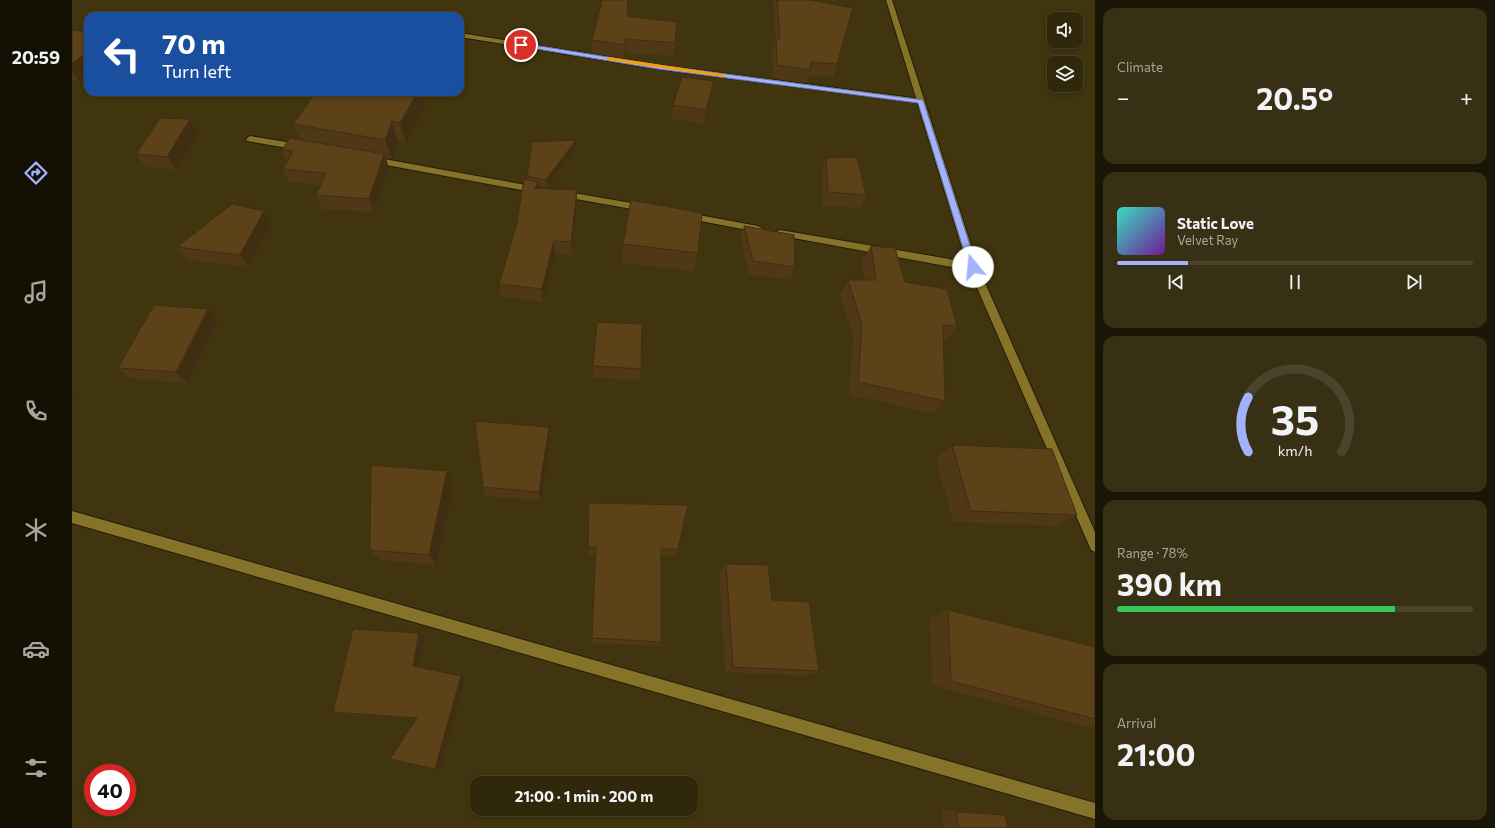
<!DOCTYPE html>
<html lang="en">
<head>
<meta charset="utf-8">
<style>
  body { margin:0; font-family:Commissioner,sans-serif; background:#383014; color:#f1f3f6; height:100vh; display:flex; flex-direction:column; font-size:15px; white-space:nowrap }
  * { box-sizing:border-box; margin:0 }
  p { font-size:13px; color:#a8a69d }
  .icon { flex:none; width:22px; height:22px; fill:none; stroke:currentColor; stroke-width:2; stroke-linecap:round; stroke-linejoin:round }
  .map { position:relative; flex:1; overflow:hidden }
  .details { display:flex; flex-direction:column; gap:8px; padding:8px; background:#1a1606; width:400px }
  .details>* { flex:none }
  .top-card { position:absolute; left:12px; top:12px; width:380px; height:84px; border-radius:12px; box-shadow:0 2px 6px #0003,0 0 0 1px #4b442c; background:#1a4fa0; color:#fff; overflow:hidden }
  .tools { position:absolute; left:975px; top:12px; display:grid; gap:8px }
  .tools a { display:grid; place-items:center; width:36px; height:36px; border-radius:8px; background:#30280b; box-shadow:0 2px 6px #0003,0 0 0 1px #4b442c; font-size:20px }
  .speed { position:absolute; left:12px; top:764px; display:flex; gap:8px; font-size:20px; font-weight:700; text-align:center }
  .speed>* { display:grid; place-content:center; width:52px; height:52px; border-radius:50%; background:#30280b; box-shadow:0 2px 6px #0003,0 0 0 1px #4b442c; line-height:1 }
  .speed .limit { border:6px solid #d22; background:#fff; color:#111 }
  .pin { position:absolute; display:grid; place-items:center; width:34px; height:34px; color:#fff; margin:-17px; border:2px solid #fff; border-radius:50%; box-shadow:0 1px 4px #0007 }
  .me { position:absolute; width:44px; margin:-22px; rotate:343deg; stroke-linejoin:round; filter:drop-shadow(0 0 3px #0008) }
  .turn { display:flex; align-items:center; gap:14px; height:84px; padding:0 12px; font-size:18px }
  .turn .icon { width:52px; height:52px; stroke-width:2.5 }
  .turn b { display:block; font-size:28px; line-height:34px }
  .big { font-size:30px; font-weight:700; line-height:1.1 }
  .details .card { flex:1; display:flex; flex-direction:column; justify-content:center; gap:6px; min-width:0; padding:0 14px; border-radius:12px; background:#383014 }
  .details .dial { align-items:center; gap:0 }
  .dial svg { height:104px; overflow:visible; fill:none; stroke:#4b442c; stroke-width:7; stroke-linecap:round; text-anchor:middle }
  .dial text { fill:#f1f3f6; stroke:none }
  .song { display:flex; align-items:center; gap:12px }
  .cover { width:48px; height:48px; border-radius:6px; background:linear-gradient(135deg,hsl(170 70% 55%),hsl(280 70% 35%)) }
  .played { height:4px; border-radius:2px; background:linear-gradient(90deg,#a2b2fd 20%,#4b442c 20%) }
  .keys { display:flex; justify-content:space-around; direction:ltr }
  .heat { display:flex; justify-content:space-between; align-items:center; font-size:22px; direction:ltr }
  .charge { height:6px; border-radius:3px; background:linear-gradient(90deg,#34c759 78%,#4b442c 0) }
  .trip { position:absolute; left:398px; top:776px; width:228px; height:40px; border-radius:12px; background:#30280b; box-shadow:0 2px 6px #0003,0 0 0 1px #4b442c; font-weight:700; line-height:40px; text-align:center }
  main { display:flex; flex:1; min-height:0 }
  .menu { display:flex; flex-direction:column; width:72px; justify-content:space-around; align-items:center; background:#131004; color:#a8a69d }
  .menu .icon { width:28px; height:28px }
  .menu .selected { color:#a2b2fd }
  .menu b { font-size:18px; color:#f1f3f6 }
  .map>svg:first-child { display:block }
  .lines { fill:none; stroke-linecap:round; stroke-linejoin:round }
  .service-casing { stroke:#231d07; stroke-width:2 }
  .minor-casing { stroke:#231d07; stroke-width:2 }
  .tertiary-casing { stroke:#231d07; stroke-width:2 }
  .service { fill:#86732a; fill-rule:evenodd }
  .minor { fill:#86732a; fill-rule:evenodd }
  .tertiary { fill:#86732a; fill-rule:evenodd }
  .wall { fill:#4f3816 }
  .shaded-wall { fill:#402e12 }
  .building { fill:#5c4119; stroke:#402e12 }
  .route { fill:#a2b2fd; stroke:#6974a4 }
  .slow { fill:#f59e0b }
</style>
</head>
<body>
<main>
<nav class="menu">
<b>20:59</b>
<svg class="icon selected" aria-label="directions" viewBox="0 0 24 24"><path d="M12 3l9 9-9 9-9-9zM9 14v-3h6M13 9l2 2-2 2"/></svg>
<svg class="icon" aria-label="music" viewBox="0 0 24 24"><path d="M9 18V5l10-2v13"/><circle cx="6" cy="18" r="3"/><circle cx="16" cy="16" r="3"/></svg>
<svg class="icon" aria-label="phone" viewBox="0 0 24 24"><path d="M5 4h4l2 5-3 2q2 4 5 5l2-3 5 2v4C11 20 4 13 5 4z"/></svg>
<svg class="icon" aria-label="climate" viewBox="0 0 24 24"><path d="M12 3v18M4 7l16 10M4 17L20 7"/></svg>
<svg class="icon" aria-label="car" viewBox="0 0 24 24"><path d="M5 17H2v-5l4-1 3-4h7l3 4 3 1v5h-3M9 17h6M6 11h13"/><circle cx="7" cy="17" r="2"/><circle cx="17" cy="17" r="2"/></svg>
<svg class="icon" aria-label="filters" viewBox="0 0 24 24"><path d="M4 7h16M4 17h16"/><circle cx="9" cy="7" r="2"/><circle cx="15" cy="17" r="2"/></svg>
</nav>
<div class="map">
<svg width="1023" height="828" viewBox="0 0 1023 828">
  <rect width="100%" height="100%" fill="#40350f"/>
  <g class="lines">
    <defs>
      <g id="service">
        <path d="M178 136 227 144 231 147 227 150 175 141 174 139Z"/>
        <path d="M301 157 465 187 469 190 465 193 298 162 297 160Z"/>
        <path d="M490 191 571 205 575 208 571 211 487 196 486 194 487 192Z"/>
        <path d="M616 213 686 226 691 229 686 232 613 218 612 216Z"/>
        <path d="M708 230 901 263 906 267 901 271 705 235 703 233Z"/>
        <path d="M0 511 1023 803V819L0 523Z"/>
      </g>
      <path id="minor" d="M388 33 586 65 849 99 853 101 849 103 586 69 388 37Z"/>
      <path id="tertiary" d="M814 0H820L906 267 1023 532V552L1019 550 896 267Z"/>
    </defs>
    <use href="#service" class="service-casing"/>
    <use href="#minor" class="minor-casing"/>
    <use href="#tertiary" class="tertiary-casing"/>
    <use href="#service" class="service"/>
    <use href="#minor" class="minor"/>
    <use href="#tertiary" class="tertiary"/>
  </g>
  <g class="wall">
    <path d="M530 0H557L555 17 603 43 602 56 553 53 552 58 520 53V40Z"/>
    <path d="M701 0H739L765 64 761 77 737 75 735 83 701 78 700 52 704 40Z"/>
    <path d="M16 32V73L7 81 0 80V33Z"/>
    <path d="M642 81 639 95 632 124 600 119 601 105Z"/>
    <path d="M354 106 334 142 326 141 320 159 314 158 317 168 302 212 250 209 244 195 248 185 217 182 211 169 215 161 210 150 228 139 221 124Z"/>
    <path d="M127 133 104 170 74 167 64 154Z"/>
    <path d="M504 147 475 187 468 185V189L505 204 500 255 483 254 471 302 429 297 427 284 444 227 455 179V176Z"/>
    <path d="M754 158 794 195 788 208 751 206 749 171Z"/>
    <path d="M192 211 200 224 176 267 115 260 105 247Z"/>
    <path d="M672 226 723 267 718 280 677 274 668 239Z"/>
    <path d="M551 244 626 253 622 271 550 263Z"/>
    <path d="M799 246 833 282 885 326 874 340H871L873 401 861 413 777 395 781 338 768 295 776 280H793L790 261Z"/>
    <path d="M136 309 146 321 115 383 59 379 46 368Z"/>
    <path d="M521 366 569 369 567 380 521 378Z"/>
    <path d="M477 427 478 437 469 501 414 496 411 487Z"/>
    <path d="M880 445 1005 515 982 526 881 522 864 459Z"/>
    <path d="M382 484 364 565 308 560 298 550Z"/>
    <path d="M517 503 606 549 603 556H589V642L587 646 519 643 524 555 516 554Z"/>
    <path d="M654 564 700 600 747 671 735 676 653 672 647 573Z"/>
    <path d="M876 610 1023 719V727H1015L860 685 858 618Z"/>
    <path d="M353 637 348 667 389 676 393 679 369 769 344 719 271 714 261 712Z"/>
    <path d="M869 810 916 813 933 815 936 828H872Z"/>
    <path d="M1010 826 1023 828H1010Z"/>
  </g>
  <g class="shaded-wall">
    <path d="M554 39 553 53 552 58 553 45Z"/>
    <path d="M16 51V73L7 81 0 72V64Z"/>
    <path d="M642 81 639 95 632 124 634 110Z"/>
    <path d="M346 92H350L354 106 334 142 328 123Z"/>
    <path d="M118 119 127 133 104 170 95 157Z"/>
    <path d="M320 121 326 141 320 159 313 140Z"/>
    <path d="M504 140V147L475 187 474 180Z"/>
    <path d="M312 154 317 168 302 212 297 199Z"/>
    <path d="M467 182 468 195 462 188Z"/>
    <path d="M505 190V204L500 255 499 242Z"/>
    <path d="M192 211 200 224 176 267 168 255Z"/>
    <path d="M482 241 483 254 471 302 470 289Z"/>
    <path d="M136 309 146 321 115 383 104 372Z"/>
    <path d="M0 397 2 399 0 402Z"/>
    <path d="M477 427 478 437 469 501 467 492Z"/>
    <path d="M375 471 382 484 364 565 357 555Z"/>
    <path d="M347 633 353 637 347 670 341 666Z"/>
    <path d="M389 676 393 679 369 769H363Z"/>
  </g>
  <g class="building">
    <path d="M530 0H556L555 16 605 22 603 43 554 39 553 45 520 40Z"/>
    <path d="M705 0H739L781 8 765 64 738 62 739 70 705 65 704 39H708Z"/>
    <path d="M3 30 16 32V51L0 64V33Z"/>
    <path d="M610 77 642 81 634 110 601 105Z"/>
    <path d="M244 92H346L328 123 320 121 313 140 221 124Z"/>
    <path d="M88 118 118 119 95 157 64 154Z"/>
    <path d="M218 138 312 154 297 199 244 195 254 173 211 169 221 151 210 150Z"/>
    <path d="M504 140 474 180 455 176 460 142Z"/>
    <path d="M785 157 794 195 756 192 754 158Z"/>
    <path d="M452 179 467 182 462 188 505 190 499 242 482 241 470 289 427 284 444 227Z"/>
    <path d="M559 200 630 213 626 253 551 244Z"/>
    <path d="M160 204 192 211 168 255 105 247Z"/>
    <path d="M672 226 722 235 723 267 681 261Z"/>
    <path d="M799 246 823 248 833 282 875 289 885 326 871 325 873 401 786 382 790 324 776 280H804Z"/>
    <path d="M82 305 136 309 104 372 46 368Z"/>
    <path d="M525 322 570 324 569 369 521 366Z"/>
    <path d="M403 421 477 427 467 492 411 487Z"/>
    <path d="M880 445 980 449 1005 515 899 511Z"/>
    <path d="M299 465 375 471 357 555 298 550Z"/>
    <path d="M517 503 616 505 606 549H589V642L520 638 524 547H516Z"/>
    <path d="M654 564 696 565 700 600 737 602 747 671 661 667Z"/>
    <path d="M876 610 1023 647V719L879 681Z"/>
    <path d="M281 629 347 633 341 666 389 676 363 769 318 759 345 718 261 712Z"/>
    <path d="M884 812 933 815 936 828H887Z"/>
  </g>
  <path class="route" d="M449 43 586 65 851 100 905 267 901 270 897 267 846 103 586 69 447 46V44Z"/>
  <path class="slow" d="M537 57 651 74 654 76 651 77 535 60 534 59Z"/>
</svg>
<div class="tools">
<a><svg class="icon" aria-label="sound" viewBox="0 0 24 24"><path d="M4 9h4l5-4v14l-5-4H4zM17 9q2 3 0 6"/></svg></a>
<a><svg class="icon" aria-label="layers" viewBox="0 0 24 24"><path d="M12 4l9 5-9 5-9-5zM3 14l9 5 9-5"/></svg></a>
</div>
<div class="speed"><div class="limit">40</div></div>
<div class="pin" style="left:449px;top:45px;background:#d93025"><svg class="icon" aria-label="arrive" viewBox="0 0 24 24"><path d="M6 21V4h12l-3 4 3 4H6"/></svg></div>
<svg class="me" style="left:901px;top:267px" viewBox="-20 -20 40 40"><circle r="19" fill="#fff"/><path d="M0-13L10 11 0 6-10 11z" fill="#a2b2fd"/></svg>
<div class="trip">21:00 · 1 min · 200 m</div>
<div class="top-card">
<div class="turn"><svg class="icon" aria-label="left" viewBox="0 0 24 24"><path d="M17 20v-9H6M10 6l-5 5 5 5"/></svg><div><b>70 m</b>Turn left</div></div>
</div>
</div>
<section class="details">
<div class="card"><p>Climate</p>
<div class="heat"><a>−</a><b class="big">20.5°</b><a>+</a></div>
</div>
<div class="card">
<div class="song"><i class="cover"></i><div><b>Static Love</b><p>Velvet Ray</p></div></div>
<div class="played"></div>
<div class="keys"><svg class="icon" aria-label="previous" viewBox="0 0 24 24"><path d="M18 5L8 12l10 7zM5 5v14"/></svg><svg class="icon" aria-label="pause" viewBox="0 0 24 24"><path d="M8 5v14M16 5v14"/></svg><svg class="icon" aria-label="next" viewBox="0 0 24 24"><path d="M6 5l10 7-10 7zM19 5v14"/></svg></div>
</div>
<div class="card dial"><svg viewBox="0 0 100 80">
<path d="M14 69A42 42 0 1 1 86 69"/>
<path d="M14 69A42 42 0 0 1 14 27" stroke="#a2b2fd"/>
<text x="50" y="56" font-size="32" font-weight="700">35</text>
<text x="50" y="72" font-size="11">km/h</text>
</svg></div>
<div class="card"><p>Range · 78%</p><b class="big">390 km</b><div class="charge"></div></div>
<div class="card"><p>Arrival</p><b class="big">21:00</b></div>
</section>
</main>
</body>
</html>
